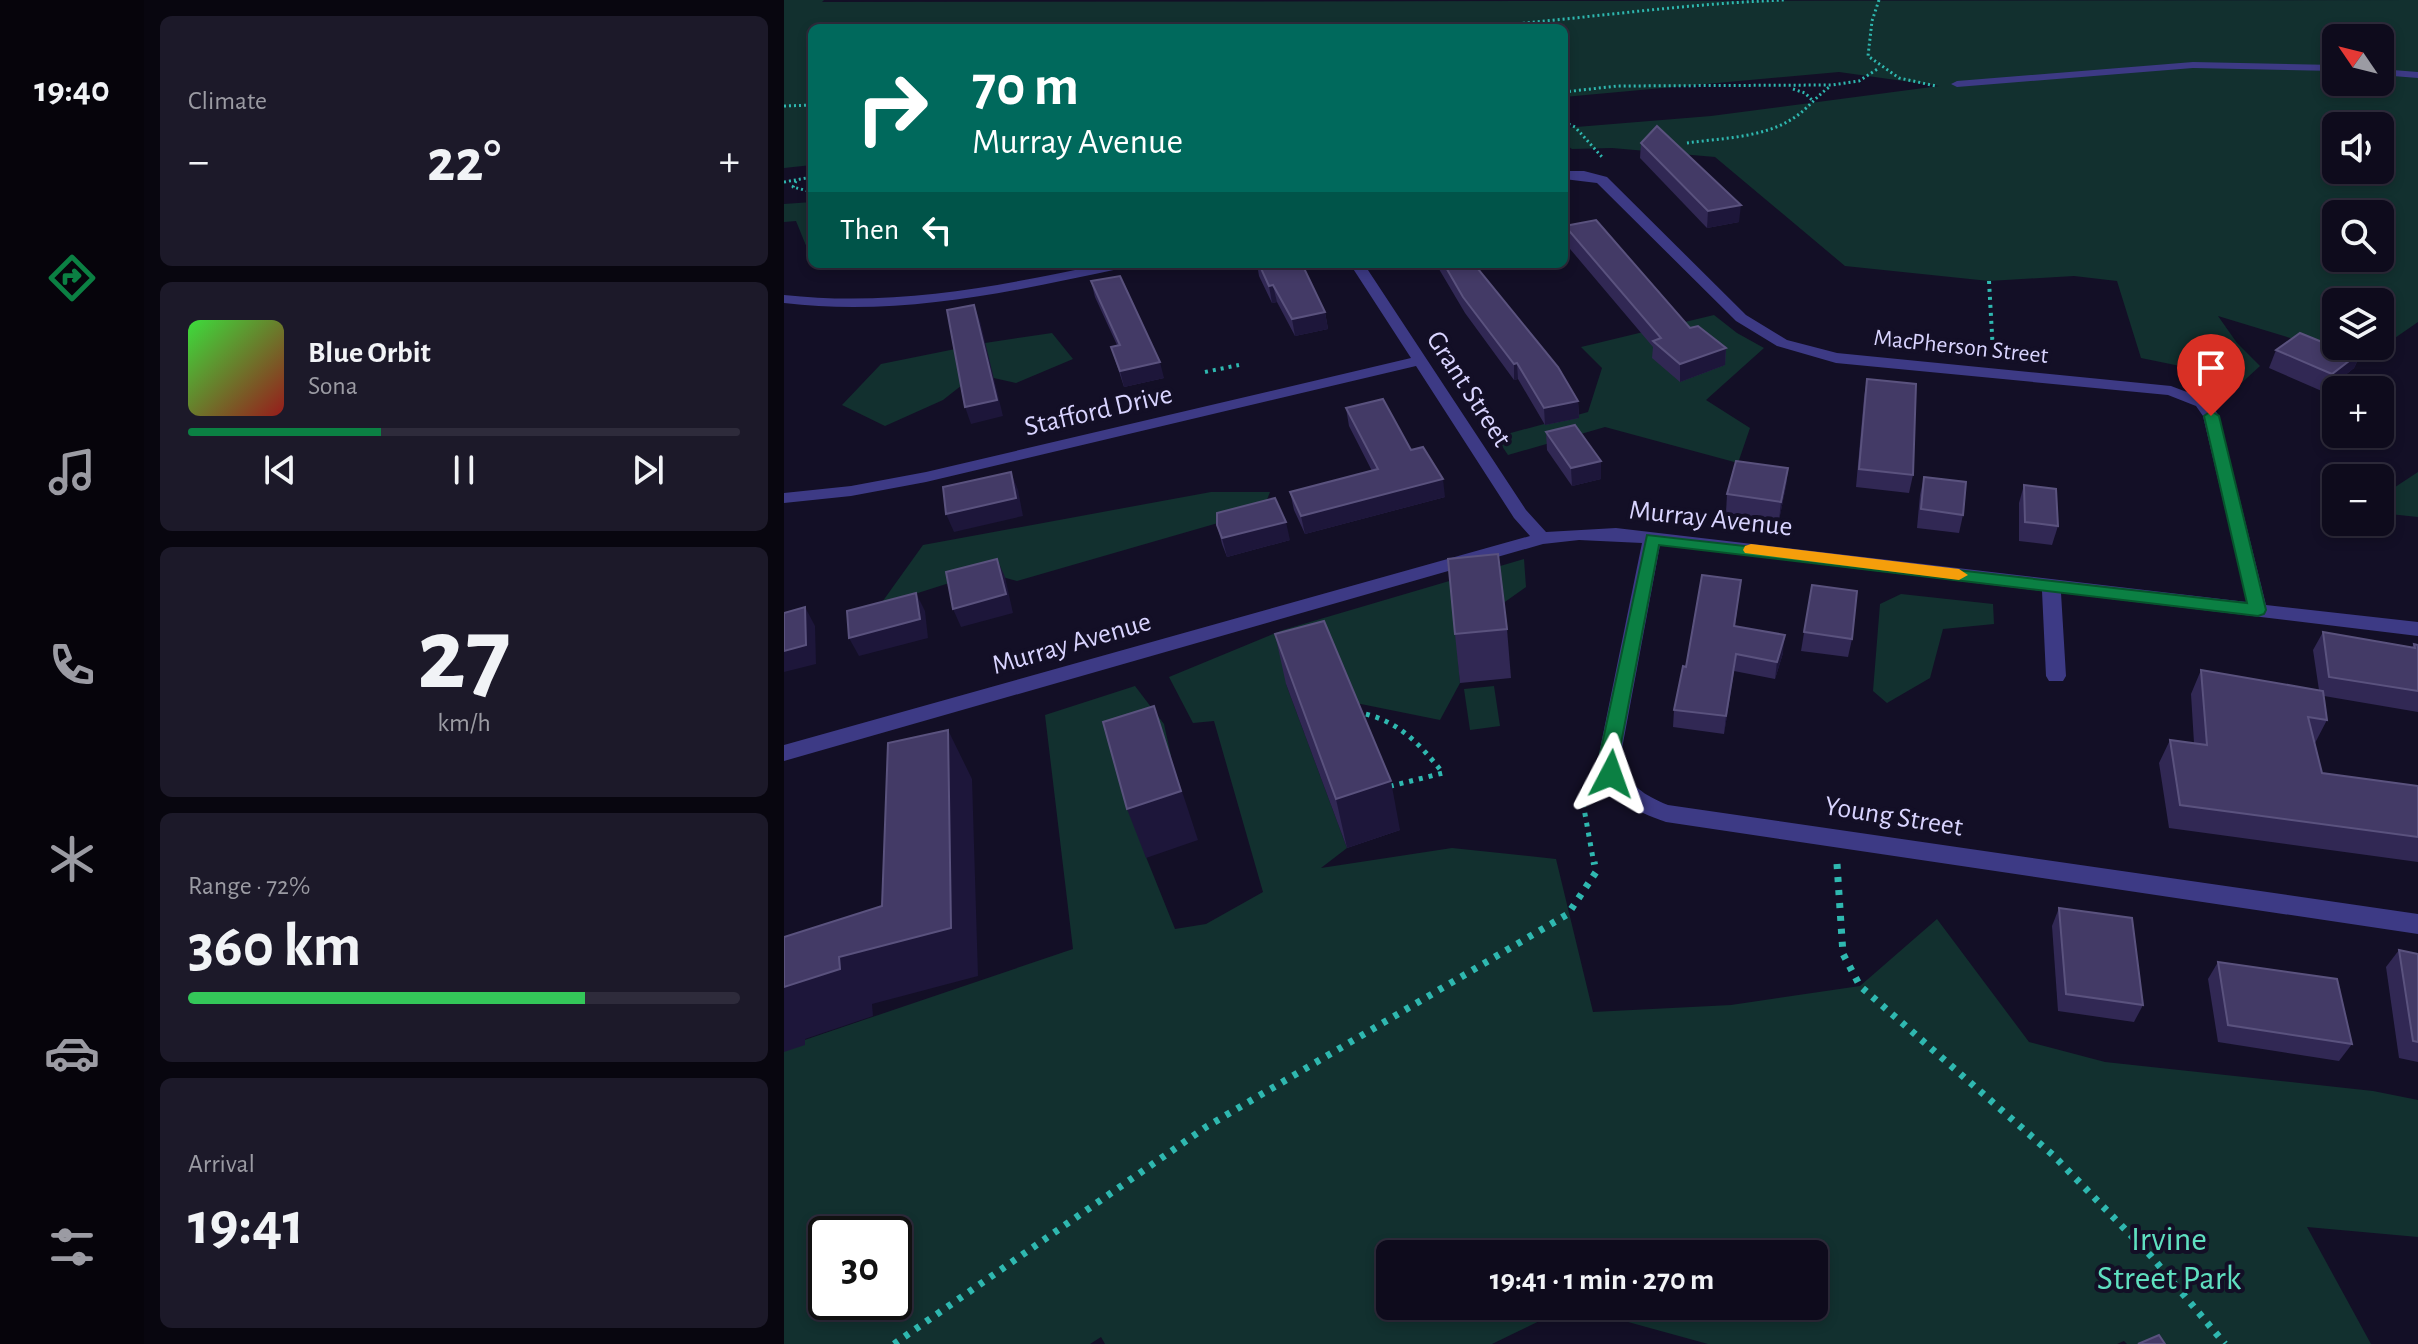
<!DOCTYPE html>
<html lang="en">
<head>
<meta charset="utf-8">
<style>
  body { margin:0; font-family:"Alegreya Sans",sans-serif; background:#1c1929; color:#f1f3f6; height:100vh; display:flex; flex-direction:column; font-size:30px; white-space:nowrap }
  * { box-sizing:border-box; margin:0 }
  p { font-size:26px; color:#9b9ba3 }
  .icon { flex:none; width:44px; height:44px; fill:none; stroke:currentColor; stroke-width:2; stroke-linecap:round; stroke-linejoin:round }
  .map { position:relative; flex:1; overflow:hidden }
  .panel { display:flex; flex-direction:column; gap:16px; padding:16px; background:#08060f; width:640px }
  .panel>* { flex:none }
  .top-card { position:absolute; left:24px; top:24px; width:760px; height:244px; border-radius:12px; box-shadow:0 4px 12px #0003,0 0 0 2px #2e2b3b; background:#00695c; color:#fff; overflow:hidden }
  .needle { width:52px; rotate:305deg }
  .controls { position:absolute; left:1538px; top:24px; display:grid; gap:16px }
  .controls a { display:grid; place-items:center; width:72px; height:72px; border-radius:12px; background:#0e0b1c; box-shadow:0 4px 12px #0003,0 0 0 2px #2e2b3b; font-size:40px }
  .speed { position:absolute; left:24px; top:1216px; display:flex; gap:16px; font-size:40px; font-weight:700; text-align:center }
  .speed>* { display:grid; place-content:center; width:104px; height:104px; border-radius:50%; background:#0e0b1c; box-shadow:0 4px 12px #0003,0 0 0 2px #2e2b3b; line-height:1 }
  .speed .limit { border:4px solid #111; border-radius:12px; background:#fff; color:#111 }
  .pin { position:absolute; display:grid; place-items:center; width:68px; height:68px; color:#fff; margin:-82px -34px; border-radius:50% 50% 50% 0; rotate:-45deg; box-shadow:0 0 8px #0007 }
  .pin .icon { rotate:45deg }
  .me { position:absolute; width:88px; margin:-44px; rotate:4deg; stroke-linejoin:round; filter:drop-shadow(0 0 6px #0008) }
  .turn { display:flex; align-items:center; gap:28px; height:168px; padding:0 32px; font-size:36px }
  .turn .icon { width:104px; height:104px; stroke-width:2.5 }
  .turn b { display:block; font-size:56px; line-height:68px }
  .then { display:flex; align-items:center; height:76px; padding:0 32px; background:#0003; gap:16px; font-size:30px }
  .big { font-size:60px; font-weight:700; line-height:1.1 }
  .panel .card { flex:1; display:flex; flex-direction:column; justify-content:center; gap:12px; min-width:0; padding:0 28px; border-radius:12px; background:#1c1929 }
  .panel .dial { align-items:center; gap:0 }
  .dial b { font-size:104px; line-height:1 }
  .song { display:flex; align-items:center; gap:24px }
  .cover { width:96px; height:96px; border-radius:12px; background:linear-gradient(135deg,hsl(120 70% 55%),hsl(0 70% 35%)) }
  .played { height:8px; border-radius:4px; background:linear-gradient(90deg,#0b8043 35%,#2e2b3b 35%) }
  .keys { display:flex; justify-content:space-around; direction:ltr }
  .heat { display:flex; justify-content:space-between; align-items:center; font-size:44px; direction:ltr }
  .charge { height:12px; border-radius:6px; background:linear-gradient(90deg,#34c759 72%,#2e2b3b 0) }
  .trip { position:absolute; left:592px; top:1240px; width:452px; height:80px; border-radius:12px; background:#0e0b1c; box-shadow:0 4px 12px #0003,0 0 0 2px #2e2b3b; font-weight:700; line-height:80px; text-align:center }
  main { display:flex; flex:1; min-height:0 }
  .dock { display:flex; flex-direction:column; width:144px; justify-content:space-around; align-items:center; background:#06040b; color:#9b9ba3 }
  .dock .icon { width:56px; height:56px }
  .dock .current { color:#0b8043 }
  .dock b { font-size:36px; color:#f1f3f6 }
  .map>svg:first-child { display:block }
  .green { fill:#12302f; fill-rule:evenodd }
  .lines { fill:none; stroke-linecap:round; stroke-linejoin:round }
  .path-far3 { stroke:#2fb8b0; stroke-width:3; stroke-dasharray:2 3; stroke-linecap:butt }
  .path-far2 { stroke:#2fb8b0; stroke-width:4; stroke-dasharray:3 5; stroke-linecap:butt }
  .path-far1 { stroke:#2fb8b0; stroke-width:5; stroke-dasharray:4 6; stroke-linecap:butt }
  .path { stroke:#2fb8b0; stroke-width:7; stroke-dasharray:5 8; stroke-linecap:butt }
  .minor { fill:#3d3a85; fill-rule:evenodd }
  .wall { fill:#312854 }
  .shaded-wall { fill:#1d163a }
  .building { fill:#433a66; stroke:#5a527e; stroke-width:2 }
  .route { fill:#0b8043; stroke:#07532c; stroke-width:2 }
  .slow { fill:#f59e0b }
  .labels { text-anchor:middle; stroke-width:8; stroke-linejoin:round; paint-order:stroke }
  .far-street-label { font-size:24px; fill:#d9d4ff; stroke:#130f26 }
  .street-label { font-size:28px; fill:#d9d4ff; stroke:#130f26 }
  .near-park-label { font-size:34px; fill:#5fe0c0; stroke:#130f26 }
</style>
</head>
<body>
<main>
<nav class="dock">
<b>19:40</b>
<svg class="icon current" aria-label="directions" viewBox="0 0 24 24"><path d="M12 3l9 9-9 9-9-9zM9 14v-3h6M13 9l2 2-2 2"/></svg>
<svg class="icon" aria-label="music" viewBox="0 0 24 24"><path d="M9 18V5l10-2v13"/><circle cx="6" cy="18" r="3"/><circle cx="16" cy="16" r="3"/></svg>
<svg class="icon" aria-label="phone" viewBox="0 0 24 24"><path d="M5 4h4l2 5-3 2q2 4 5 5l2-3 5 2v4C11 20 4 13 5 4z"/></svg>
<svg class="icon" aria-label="climate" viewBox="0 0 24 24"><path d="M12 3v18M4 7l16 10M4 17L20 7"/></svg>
<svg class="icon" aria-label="car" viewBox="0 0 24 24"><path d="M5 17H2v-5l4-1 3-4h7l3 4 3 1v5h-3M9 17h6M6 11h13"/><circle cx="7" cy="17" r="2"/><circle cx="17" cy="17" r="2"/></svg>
<svg class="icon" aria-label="filters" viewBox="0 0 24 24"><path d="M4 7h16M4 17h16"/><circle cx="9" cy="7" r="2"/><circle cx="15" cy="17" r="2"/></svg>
</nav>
<section class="panel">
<div class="card"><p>Climate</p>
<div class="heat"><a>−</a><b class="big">22°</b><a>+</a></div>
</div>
<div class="card">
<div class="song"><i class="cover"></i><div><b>Blue Orbit</b><p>Sona</p></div></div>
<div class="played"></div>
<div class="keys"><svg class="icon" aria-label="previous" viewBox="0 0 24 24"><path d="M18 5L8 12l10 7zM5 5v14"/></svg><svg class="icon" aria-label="pause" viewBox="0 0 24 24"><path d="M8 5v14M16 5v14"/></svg><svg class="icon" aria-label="next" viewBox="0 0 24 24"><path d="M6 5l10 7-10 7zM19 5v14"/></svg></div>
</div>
<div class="card dial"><b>27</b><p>km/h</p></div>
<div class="card"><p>Range · 72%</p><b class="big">360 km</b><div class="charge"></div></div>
<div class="card"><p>Arrival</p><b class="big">19:41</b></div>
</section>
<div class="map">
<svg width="1634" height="1344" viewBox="0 0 1634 1344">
  <rect width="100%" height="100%" fill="#130f26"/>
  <g class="green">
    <path d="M0 0H40L38 2 1634 0V322L1579 360 1434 316 1453 343 1476 366 1452 388 1401 367 1357 358 1333 281 1290 276 1205 281 1061 266 931 157 828 148 788 149 780 144V128L927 116 1155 86 1055 72 780 97V28H28V165L0 168ZM1552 38H1596V82H1552ZM1552 126H1596V170H1552ZM1552 214H1596V258H1552ZM1552 302H1596V346H1552Z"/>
    <path d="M28 202V247L23 248 12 221 0 222V204Z"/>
    <path d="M930 315 953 333 980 348 922 400 966 428 954 463 821 427 724 455 712 437 804 412 818 368 797 347Z"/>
    <path d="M268 333 289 359 232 383 192 374 159 400 101 426 58 405 97 364 201 343Z"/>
    <path d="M1634 472V517L1596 513V497Z"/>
    <path d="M427 492H486L479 510 233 581 200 572 96 605 139 545Z"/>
    <path d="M740 559 742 587 718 604 670 608 676 683 656 720 562 701 502 684 563 848 537 868 668 848 772 859 809 1012 947 1005 1076 986 1153 919 1245 1042 1321 1062 1589 1091 1634 1100V1237L1523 1227 1587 1344H1343L1340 1341 1333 1344H924L786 1306 708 1344H321L317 1337 306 1344H0V1047L289 949 261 715 351 686 380 724 387 756 339 771 362 857 391 929 422 924 479 892 430 721 409 723 385 677 499 630ZM42 1234H110V1302H42ZM606 1254H1030V1306H606Z"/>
    <path d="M1117 594 1209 604 1210 624 1159 629 1146 678 1103 703 1089 691 1096 604Z"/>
    <path d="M710 686 716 726 686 730 680 689Z"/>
  </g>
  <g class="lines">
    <g class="path-far3">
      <path d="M1095 0 1088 21 1084 56 1115 78 1152 86"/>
      <path d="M508 28 525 24 565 28"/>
      <path d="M684 28C790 20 894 4 1000 0"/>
      <path d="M1009 89 1021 93 1028 100"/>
      <path d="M780 92 833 86 1048 85 1075 81 1095 68"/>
      <path d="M0 106 28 105"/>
      <path d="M780 122 791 127 819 158"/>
      <path d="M903 143C937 138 978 138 1008 119 1023 110 1033 95 1047 86"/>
      <path d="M12 181 9 187 24 191 28 196"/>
      <path d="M0 182 28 177"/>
    </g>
    <g class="path-far2">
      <path d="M1205 281 1209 352"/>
      <path d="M421 372 455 365"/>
    </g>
    <g class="path-far1">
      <path d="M572 712C613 719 634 742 659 773L603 787"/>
      <path d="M799 803 810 864"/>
    </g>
    <g class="path">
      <path d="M1053 864 1059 954 1076 986 1270 1156 1367 1256 1441 1344"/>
      <path d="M110 1344 422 1127 784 914 812 872 810 862"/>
    </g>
    <g class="minor">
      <path d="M1409 62 1552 65V71L1409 68 1173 87 1167 84 1173 81Z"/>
      <path d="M1596 69 1634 72V78L1596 75Z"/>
      <path d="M780 171H800L823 177 962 315 1003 340 1053 353 1387 386 1424 400 1435 416 1482 605 1634 622V636L1277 593 1282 676 1279 681H1265L1262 676 1258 591 876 545 837 754C841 783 857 794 884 805L1634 914V934L882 822C846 810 820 794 815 754L858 543 795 540 759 544 0 761V745L746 536 730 518 632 366 142 482 67 496 0 503V493L67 486 142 472 627 358 566 264H580L742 510 762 532 832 528 1463 602 1419 416 1412 406 1384 395 1052 363 993 346 952 321 813 183 780 179Z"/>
      <path d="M319 264H346L339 268C226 292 116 317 0 303V295C110 307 212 287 319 264Z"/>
    </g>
  </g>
  <g class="wall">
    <path d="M857 143 955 222 923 228 856 158Z"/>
    <path d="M781 226 906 328 942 348 941 365 896 382 868 358 869 347 781 243Z"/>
    <path d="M473 264H518L541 312 544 329 511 336 493 302 488 303 475 276Z"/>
    <path d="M652 264H690L794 401 795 418 761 425 734 379 730 380 681 313Z"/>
    <path d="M307 281 380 378 340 387 327 347 333 345 311 297Z"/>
    <path d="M1543 344 1578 351 1570 368 1540 392 1485 368 1492 350Z"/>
    <path d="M1083 379 1129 475 1125 493 1072 487 1080 397Z"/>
    <path d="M562 408 627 450 661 497 521 534 510 510 506 492 588 471 565 426Z"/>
    <path d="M762 432 817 479 788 486 763 450Z"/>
    <path d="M1004 468 1002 486 995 520 942 513 943 494Z"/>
    <path d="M1140 477 1179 515 1175 533 1133 528 1136 495Z"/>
    <path d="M1240 485 1274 526 1268 545 1235 541V503Z"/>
    <path d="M433 525 506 540 443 557 438 544Z"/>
    <path d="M957 580 951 626 999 653 991 679 950 671 940 734 889 727 890 710 902 667Z"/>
    <path d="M1028 585 1068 639 1064 657 1017 651Z"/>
    <path d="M723 629 727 678 676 683 671 634Z"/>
    <path d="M1539 632 1628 647 1630 644 1634 645V712L1540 696 1543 720 1531 743 1538 773 1634 786V862L1385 828 1375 763 1386 740 1410 743 1407 694 1417 670 1535 690 1529 650Z"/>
    <path d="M491 634 616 830 563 848 502 684Z"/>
    <path d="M1275 908 1359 1005 1350 1022 1274 1011 1268 926Z"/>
    <path d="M1615 950 1634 954V1062L1615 1058 1602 967Z"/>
    <path d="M1434 962 1568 1044 1555 1061 1434 1042 1424 979Z"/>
  </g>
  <g class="shaded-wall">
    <path d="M957 205 955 222 923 228 924 211Z"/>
    <path d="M489 285 493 302 488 303 485 286Z"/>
    <path d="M190 305 196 321 219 416 187 424 181 407Z"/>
    <path d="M541 312 544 329 511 336 508 319Z"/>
    <path d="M942 348 941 365 896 382V364Z"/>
    <path d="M1578 351 1570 368 1540 392 1548 374Z"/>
    <path d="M376 362 380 378 340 387 336 371Z"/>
    <path d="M733 363 734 379 730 380V364Z"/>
    <path d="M794 401 795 418 761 425 760 408Z"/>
    <path d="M817 461V479L788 486 787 468Z"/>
    <path d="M1004 468 1002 486 995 520 997 502Z"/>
    <path d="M227 472 234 490 239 516 170 532 162 514Z"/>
    <path d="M659 479 661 497 521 534 517 516Z"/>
    <path d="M502 522 506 540 443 557 438 538Z"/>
    <path d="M213 559 221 577 229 613 177 627 169 609Z"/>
    <path d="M132 593 141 611 144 638 75 656 65 638Z"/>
    <path d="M21 607 31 626 32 664 0 672V651Z"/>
    <path d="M1001 635 999 653 991 679 993 662Z"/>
    <path d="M952 654 950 671 940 734 942 716Z"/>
    <path d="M370 706 414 840 362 858 343 809Z"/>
    <path d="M164 730 188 779 194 976 88 1004 89 1016 21 1039V1045L0 1052V987L55 957 167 928Z"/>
    <path d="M607 781 616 830 563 848 552 799Z"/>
  </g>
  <g class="building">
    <path d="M873 126 957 205 924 211 857 143Z"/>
    <path d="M812 220 906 328 914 326 942 348 896 364 869 341 877 338 781 226Z"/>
    <path d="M475 264H518L541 312 508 319 489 285 485 286Z"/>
    <path d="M660 264H690L774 367 794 401 760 408 733 363 730 364 679 297Z"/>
    <path d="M336 276 376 362 336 371 327 347 336 345 307 281Z"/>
    <path d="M190 305 213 400 181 407 163 310Z"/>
    <path d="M1516 333 1543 344 1550 339 1552 340V346H1566L1578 351 1548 374 1492 350Z"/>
    <path d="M1083 379 1132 384 1129 475 1075 469Z"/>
    <path d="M599 399 627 450 639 447 659 479 517 516 506 492 594 469 562 408Z"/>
    <path d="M791 425 817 461 787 468 762 432Z"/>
    <path d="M952 461 1004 468 997 502 943 494Z"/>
    <path d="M227 472 232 498 162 514 159 487Z"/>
    <path d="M1140 477 1182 482 1179 515 1137 509Z"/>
    <path d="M1240 485 1272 489 1274 526 1241 522Z"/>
    <path d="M491 498 502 522 438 538 433 525V513Z"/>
    <path d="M714 554 723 629 671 634 664 559Z"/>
    <path d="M213 559 222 594 169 609 162 572Z"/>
    <path d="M918 575 957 580 950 626 1001 635 993 662 952 654 942 716 890 710 899 666 902 667Z"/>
    <path d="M1028 585 1073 591 1068 639 1020 632Z"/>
    <path d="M132 593 136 619 65 638 63 611Z"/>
    <path d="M21 607 22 645 0 651V613Z"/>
    <path d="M540 621 607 781 552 799 491 634Z"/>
    <path d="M1539 632 1631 648 1630 644 1634 645V691L1545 677Z"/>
    <path d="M1417 670 1539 691 1543 720 1524 717 1538 773 1634 786V837L1396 805 1386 740 1423 745Z"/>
    <path d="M370 706 397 791 343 809 319 722Z"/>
    <path d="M164 730 167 928 55 957 56 969 0 987V937L98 906 104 743Z"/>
    <path d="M1275 908 1348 918 1359 1005 1282 994Z"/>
    <path d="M1615 950 1634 954V1042L1629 1041Z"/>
    <path d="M1434 962 1553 979 1568 1044 1444 1025Z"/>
    <path d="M1375 1335 1381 1344H1354Z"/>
  </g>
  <path class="route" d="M1427 411 1435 416 1482 610 1480 614 1474 616 875 545 835 754 837 774 834 779H820L816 754 863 535 1463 603 1420 416Z"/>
  <path class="slow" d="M967 544 1175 569 1184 575 1175 580 961 553 959 550 961 546Z"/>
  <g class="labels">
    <g class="far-street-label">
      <text transform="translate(1177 346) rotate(6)" y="8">MacPherson Street</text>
    </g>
    <g class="street-label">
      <text transform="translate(686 388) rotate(57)" y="10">Grant Street</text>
      <text transform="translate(314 409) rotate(-13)" y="10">Stafford Drive</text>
      <text transform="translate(927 517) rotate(6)" y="10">Murray Avenue</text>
      <text transform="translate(287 642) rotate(-16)" y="10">Murray Avenue</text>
      <text transform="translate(1110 815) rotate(9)" y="10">Young Street</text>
    </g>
    <g class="near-park-label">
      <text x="1385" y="1250">Irvine<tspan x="1385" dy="39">Street Park</tspan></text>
    </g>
  </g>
</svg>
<div class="controls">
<a><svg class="needle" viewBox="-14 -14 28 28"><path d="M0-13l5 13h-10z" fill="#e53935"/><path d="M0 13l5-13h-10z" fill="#9b9ba3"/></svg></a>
<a><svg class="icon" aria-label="sound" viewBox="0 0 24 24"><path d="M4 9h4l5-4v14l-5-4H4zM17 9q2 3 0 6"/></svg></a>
<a><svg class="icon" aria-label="search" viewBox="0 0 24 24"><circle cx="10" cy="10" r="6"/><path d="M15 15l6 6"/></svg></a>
<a><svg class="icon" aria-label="layers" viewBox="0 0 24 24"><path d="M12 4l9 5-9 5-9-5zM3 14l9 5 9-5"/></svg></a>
<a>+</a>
<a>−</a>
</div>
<div class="speed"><div class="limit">30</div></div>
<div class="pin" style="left:1427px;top:416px;background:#d93025"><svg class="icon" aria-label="arrive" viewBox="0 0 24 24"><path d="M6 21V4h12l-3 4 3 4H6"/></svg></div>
<svg class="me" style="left:827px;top:774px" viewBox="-20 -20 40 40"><path d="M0-17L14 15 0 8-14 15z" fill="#0b8043" stroke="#fff" stroke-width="4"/></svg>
<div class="trip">19:41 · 1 min · 270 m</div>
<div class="top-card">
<div class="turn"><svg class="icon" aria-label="right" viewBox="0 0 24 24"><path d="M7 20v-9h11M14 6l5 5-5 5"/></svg><div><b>70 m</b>Murray Avenue</div></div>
<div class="then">Then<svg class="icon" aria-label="left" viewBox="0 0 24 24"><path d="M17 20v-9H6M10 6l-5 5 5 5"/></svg></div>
</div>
</div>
</main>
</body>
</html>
